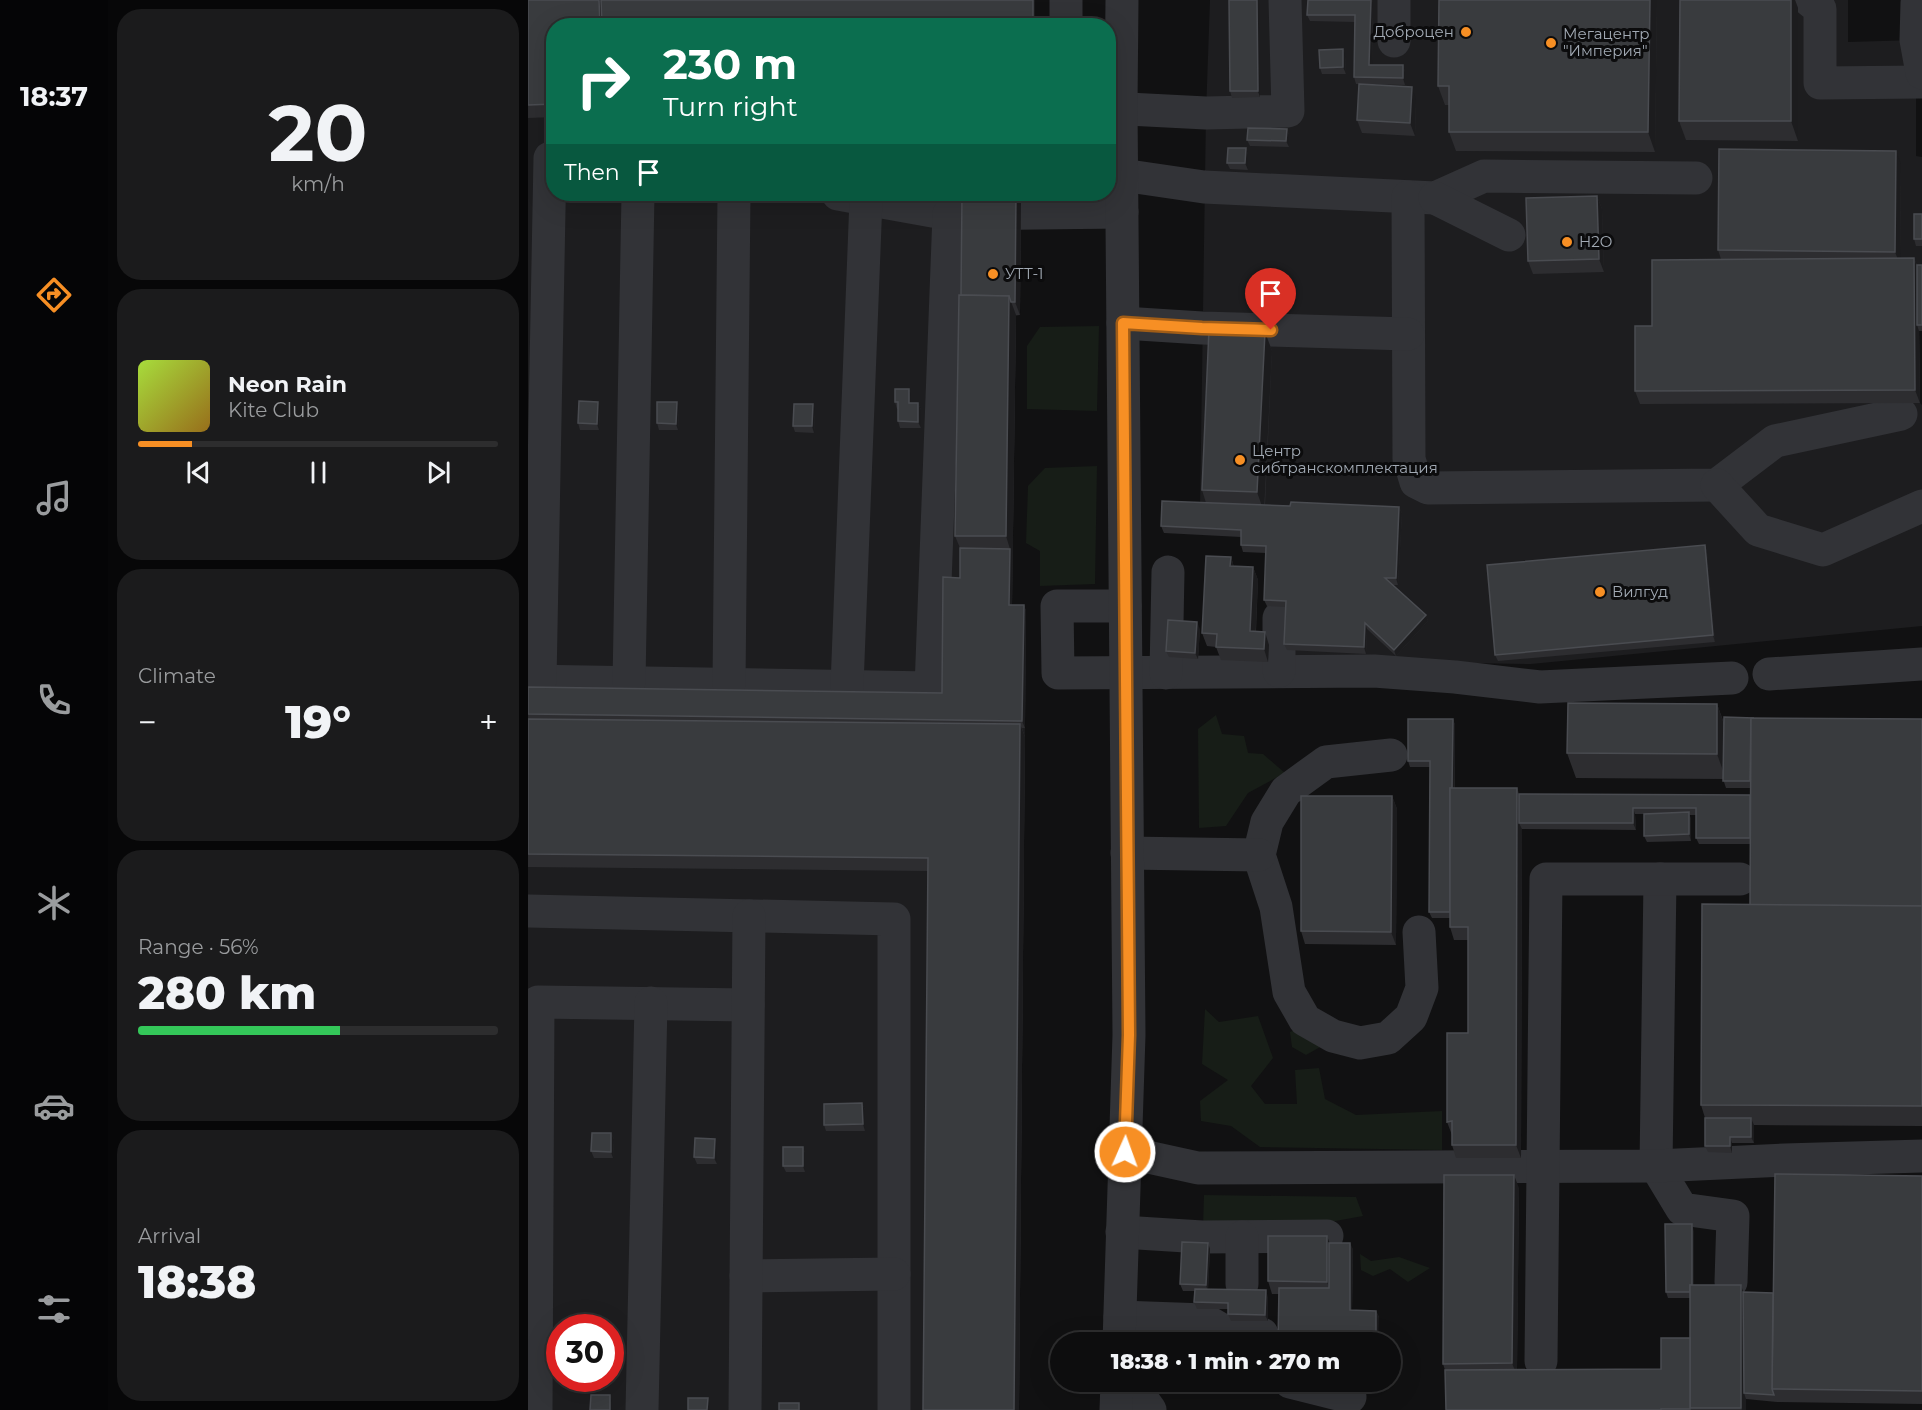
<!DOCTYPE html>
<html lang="en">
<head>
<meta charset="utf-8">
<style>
  body { margin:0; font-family:Montserrat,sans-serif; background:#1b1b1c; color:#f1f3f6; height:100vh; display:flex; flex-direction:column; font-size:22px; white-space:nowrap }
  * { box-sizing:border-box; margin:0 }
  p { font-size:20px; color:#9a9c9e }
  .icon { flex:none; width:33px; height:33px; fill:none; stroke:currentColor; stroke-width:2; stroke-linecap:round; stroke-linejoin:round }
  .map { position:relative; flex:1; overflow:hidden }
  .sheet { display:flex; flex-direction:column; gap:9px; padding:9px; background:#070708; width:420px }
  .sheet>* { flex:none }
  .hud { position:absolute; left:18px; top:18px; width:570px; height:183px; border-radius:24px; box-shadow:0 6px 24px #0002,0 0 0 2px #2d2d2e; background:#0b6e4f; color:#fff; overflow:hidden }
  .speed { position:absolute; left:18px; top:1314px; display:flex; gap:12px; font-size:30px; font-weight:700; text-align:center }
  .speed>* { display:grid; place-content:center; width:78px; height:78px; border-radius:50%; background:#0d0d0e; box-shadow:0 6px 24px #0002,0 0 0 2px #2d2d2e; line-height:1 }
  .speed .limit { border:9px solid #d22; background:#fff; color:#111 }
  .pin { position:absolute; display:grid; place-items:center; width:51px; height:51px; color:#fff; margin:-62px -26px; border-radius:50% 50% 50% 0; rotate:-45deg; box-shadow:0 0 6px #0007 }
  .pin .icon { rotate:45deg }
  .me { position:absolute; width:66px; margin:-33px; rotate:2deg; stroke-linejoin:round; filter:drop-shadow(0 0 4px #0008) }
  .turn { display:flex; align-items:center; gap:21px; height:126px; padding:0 18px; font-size:27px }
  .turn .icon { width:78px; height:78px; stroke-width:2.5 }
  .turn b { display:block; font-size:42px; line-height:51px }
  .then { display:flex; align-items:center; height:57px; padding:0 18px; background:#0003; gap:12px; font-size:22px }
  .big { font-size:45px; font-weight:800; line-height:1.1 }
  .sheet .widget { flex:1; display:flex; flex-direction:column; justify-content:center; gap:9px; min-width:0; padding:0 21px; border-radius:24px; background:#1b1b1c }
  .sheet .dial { align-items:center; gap:0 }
  .dial b { font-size:78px; line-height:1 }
  .song { display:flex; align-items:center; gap:18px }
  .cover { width:72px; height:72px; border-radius:9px; background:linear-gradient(135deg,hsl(80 70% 55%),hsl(40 70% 35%)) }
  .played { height:6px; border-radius:3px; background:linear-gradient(90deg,#f78f24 15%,#2d2d2e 15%) }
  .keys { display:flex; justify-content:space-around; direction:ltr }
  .heat { display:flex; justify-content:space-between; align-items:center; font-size:33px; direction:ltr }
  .charge { height:9px; border-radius:4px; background:linear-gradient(90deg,#34c759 56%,#2d2d2e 0) }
  .trip { position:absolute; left:522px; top:1332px; width:351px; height:60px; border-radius:30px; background:#0d0d0e; box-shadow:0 6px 24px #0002,0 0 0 2px #2d2d2e; font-weight:800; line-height:60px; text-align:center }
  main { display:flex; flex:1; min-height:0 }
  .tabs { display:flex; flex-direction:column; width:108px; justify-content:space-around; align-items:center; background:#050506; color:#9a9c9e }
  .tabs .icon { width:42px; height:42px }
  .tabs .active { color:#f78f24 }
  .tabs b { font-size:27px; color:#f1f3f6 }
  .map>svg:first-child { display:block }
  .built { fill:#1d1d1f; fill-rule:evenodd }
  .green { fill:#171d17 }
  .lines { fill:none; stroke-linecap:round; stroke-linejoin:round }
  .minor { stroke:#323337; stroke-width:33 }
  .wall { fill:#2d2d30 }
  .shaded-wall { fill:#1c1c1e }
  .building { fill:#393b3e; stroke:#4a4c51; stroke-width:1.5 }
  .route-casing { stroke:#a15d17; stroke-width:15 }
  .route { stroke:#f78f24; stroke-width:10 }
  .poi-dot { fill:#f78f24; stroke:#0c0c0d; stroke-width:2 }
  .labels { text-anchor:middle; stroke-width:6; stroke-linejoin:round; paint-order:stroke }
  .poi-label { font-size:15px; fill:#a2aab4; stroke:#0c0c0d; text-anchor:start }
</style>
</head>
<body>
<main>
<nav class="tabs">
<b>18:37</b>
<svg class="icon active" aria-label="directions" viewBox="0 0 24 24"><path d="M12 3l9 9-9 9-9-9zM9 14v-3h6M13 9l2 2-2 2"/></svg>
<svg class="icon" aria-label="music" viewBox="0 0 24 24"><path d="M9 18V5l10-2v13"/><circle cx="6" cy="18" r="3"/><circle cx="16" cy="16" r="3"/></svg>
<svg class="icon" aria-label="phone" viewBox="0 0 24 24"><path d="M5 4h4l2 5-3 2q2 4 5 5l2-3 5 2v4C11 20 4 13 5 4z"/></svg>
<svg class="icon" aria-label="climate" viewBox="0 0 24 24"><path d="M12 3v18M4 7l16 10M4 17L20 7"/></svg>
<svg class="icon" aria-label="car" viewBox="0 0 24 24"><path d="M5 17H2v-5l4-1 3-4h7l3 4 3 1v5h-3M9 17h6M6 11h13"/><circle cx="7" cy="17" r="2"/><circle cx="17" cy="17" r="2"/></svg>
<svg class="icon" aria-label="filters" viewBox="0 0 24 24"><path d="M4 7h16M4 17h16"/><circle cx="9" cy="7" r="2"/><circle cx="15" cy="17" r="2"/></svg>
</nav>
<section class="sheet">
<div class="widget dial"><b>20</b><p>km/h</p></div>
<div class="widget">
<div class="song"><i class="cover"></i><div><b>Neon Rain</b><p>Kite Club</p></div></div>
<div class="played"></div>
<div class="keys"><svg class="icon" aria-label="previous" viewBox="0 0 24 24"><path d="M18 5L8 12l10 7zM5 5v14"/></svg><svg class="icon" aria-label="pause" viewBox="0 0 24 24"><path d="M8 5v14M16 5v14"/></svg><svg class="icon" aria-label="next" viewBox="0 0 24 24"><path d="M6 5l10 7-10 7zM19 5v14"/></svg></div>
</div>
<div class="widget"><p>Climate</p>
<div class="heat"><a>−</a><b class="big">19°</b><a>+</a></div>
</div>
<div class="widget"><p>Range · 56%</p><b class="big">280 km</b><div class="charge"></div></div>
<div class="widget"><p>Arrival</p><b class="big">18:38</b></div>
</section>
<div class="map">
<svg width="1394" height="1410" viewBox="0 0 1394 1410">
  <rect width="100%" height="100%" fill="#111112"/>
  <g class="built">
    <path d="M0 0 26 26V194H493L492 315 488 316 484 611H498L491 1410H0ZM32 1328H82V1378H32Z"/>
    <path d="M682 0H1320V42L1388 40V156L1394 157V271L1391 272 1392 403 1394 405V626L1003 664 758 660 765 513 672 509 678 113Z"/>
  </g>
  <g class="green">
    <path d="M571 326 569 411 499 409V346L512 327Z"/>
    <path d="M569 466 567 584 512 586V551L498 543 500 486 517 468Z"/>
    <path d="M688 715 694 734 716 736 720 753 735 754 757 773 720 793 698 826 671 828 670 729Z"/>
    <path d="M677 1009 691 1022 730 1016 745 1058 723 1086 737 1104H769L767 1070 791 1068 797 1099 828 1115 914 1111V1150L732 1147 703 1126 673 1121 672 1101 700 1080 674 1064Z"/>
    <path d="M769 1029 794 1046 778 1055 764 1047 762 1032Z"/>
    <path d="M676 1195 828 1197 835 1216 791 1224 675 1226Z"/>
    <path d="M832 1254 843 1261 871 1257 902 1268 880 1282 862 1269 845 1276 833 1270Z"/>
  </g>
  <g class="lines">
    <g class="minor">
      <path d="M538 0V26"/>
      <path d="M866 0V41"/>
      <path d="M1281 0 1292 9V83L1394 82"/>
      <path d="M1389 3 1388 40 1394 73"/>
      <path d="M580 108 678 113 760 111 757 0"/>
      <path d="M594 175 676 187 907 198 956 176 1168 178"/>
      <path d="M310 194 421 214 594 212"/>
      <path d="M880 197 881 459 888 482 900 488 1189 485 1247 441 1373 414"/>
      <path d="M907 198 981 235"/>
      <path d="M595 323 674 328 880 334"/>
      <path d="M1189 485 1230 530 1295 550 1394 506"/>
      <path d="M597 606H529L530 673 846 671 927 677 1012 687 1204 678"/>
      <path d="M751 671V618"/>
      <path d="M638 673 640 572"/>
      <path d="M1241 674 1394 664"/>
      <path d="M0 681 403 688 421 214"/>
      <path d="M12 681 22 158"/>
      <path d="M101 682 110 194"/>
      <path d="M201 684 206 194"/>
      <path d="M319 686 338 199"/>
      <path d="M863 755 798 762 758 791 739 822 731 855 748 907 761 992 777 1020 805 1036 832 1043 860 1038 883 1017 894 988 891 932"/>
      <path d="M599 853 731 855"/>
      <path d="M1132 879 1128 1166 1154 1209 1205 1216 1203 1282"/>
      <path d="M0 911 366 919V1410"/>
      <path d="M597 1152 670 1168 1128 1166 1257 1160 1394 1156"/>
      <path d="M594 1232 674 1237 799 1236"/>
      <path d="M218 1276 366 1274"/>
      <path d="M714 1284V1237"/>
      <path d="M592 1317 677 1320 701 1334H734L736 1342"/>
      <path d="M591 1342 601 1035 593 107 594 0"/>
      <path d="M1013 1361 1018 879H1212"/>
      <path d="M602 1382 622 1410"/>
      <path d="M762 1382 822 1397"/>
      <path d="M8 1410 10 1002 220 1005"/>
      <path d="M114 1410 123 1003"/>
      <path d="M217 1410 221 916"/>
      <path d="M588 1410 589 1382"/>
    </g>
  </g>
  <g class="wall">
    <path d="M0 0H507V26H26V117L0 118Z"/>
    <path d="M701 0 732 97 704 98 702 91Z"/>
    <path d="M780 0H844L845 2 844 65H875L877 72V85L828 84 826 77 827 22 782 21 779 15Z"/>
    <path d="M911 0H1129L1127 152 928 151 921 132V105H917L910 86Z"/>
    <path d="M1152 0H1267L1270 8V141L1158 140 1151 121Z"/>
    <path d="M817 56 818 74H794L792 68Z"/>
    <path d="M888 100 887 136 834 133 829 120Z"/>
    <path d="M759 129 761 135V147L722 146 719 140Z"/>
    <path d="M718 148 720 155V170L702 169 699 163Z"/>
    <path d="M1373 164 1372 258H1386L1389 265H1394V331H1391L1392 403 1112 404 1107 391 1124 326 1193 259 1190 250Z"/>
    <path d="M493 194 492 315H488L484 605H496L498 611 497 728H494L497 737 491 1410H395L400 871 0 867V687L414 693 432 578V548L427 536 433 295Z"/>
    <path d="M1069 196 1074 209 1076 272 1005 274 1000 261Z"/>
    <path d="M1394 214V246H1388L1386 239Z"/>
    <path d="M737 332 744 351 737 505 762 506 871 507 874 513 870 585H865L898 615 900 621 868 656 839 629 838 654 759 650 756 644 758 607 739 606 736 600 738 553 715 552 713 545V537L636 533 633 526 678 503 674 490Z"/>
    <path d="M383 396V403H390L393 410V428H372L370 421V409H369L367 402Z"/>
    <path d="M72 409 71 430H52L50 423Z"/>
    <path d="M151 409 150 430H131L129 423Z"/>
    <path d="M287 411 286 433 267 432 265 426Z"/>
    <path d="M1177 545 1179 552 1187 642 970 661 967 655Z"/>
    <path d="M703 557 706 567H725L730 580 728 631 741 645 740 662 693 660 688 647 679 646 674 633Z"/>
    <path d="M672 629 670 659 641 657 638 651Z"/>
    <path d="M1189 704 1196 723 1226 718 1394 719V1126L1226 1125V1143H1204V1153L1180 1152 1177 1146V1118L1173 1105 1222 905V844H1171L1168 838V815H1161L1163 819V841L1119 842 1116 836V814H1107L1108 830 994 829 993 1158H928L924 1145V1135L919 1122 940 1033V940H926L922 927V918H904L901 912 902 767H882L880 761 925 719 927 725V788H989L991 794 1222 795V788H1198L1195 779 1048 778 1039 753Z"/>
    <path d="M864 796 869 809 868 945 777 944 773 931Z"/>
    <path d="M334 1103 337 1110V1131H298L296 1125Z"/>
    <path d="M83 1133 86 1139 85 1158H66L63 1151Z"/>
    <path d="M189 1145V1164H169L166 1157Z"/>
    <path d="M275 1147 277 1153V1172H258L255 1166Z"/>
    <path d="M1394 1176V1404L1249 1402 1218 1399V1410H918L917 1370 915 1364 991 1188 989 1370 1133 1369 1162 1338V1298H1140L1138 1292 1166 1231V1285H1213L1215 1292 1245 1293Z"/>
    <path d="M799 1236 801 1243 825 1249 824 1310 848 1311 851 1317 751 1294H744L740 1281Z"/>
    <path d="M680 1243 682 1249 680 1289 740 1297V1321H703L700 1314V1309H669L666 1302 667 1291H655L652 1284Z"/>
    <path d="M667 1382H702V1387L669 1386Z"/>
  </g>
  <g class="shaded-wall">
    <path d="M71 0H75L76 26H72Z"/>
    <rect x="505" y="0" width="2" height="26"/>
    <path d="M729 0H731L732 97 730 91Z"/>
    <path d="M843 0H844L845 2 844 71 841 65Z"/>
    <path d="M1122 0H1129L1127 152 1120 132Z"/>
    <path d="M1263 0H1267L1270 8V141L1263 121Z"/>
    <path d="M815 49 817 56 818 74 815 67Z"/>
    <path d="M875 65 877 72V85L875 78Z"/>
    <path d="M884 87 888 100 887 136 882 123Z"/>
    <path d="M759 129 761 135V147L758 141Z"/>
    <path d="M718 148 720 155V170L717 163Z"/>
    <path d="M1368 151 1373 164 1372 265 1367 252Z"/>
    <path d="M488 194H493L492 315 487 302Z"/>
    <path d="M1069 196 1074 209 1076 272 1071 259Z"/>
    <path d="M1386 258 1391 271 1389 325 1391 331 1392 403 1387 390Z"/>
    <path d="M481 296 488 315 484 611 481 605 482 549 478 536Z"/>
    <path d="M737 332 744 351 736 512 729 492Z"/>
    <path d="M381 389 383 396V409L381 403Z"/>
    <path d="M70 402 72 409 71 430 69 424Z"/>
    <path d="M149 402 151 409 150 430 148 424Z"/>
    <path d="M390 403 393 410V428L390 422Z"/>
    <path d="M285 404 287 411 286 433 284 426Z"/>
    <path d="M871 507 874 513 870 585 868 578Z"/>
    <path d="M1177 545 1179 552 1187 642 1185 635Z"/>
    <path d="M703 557 707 570 702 566Z"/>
    <path d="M725 567 730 580 727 644 722 631Z"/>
    <path d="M496 605 498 611 497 728 494 721Z"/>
    <path d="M898 615 900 621 868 656 866 650Z"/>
    <path d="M669 622 672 629 670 659 667 653Z"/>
    <path d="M837 623 839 629 838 654 836 647Z"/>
    <path d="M737 632 741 645 740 662 736 649Z"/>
    <path d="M1189 704 1198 730V779L1189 754Z"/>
    <path d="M925 719 927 725 926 918 924 912Z"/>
    <path d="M492 724 497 737 491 1410H486Z"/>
    <path d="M989 788 994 801 991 823 994 829 993 1158 988 1145Z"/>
    <path d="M864 796 869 809 868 945 863 932Z"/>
    <path d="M1105 808 1107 814 1108 830 1105 823Z"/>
    <path d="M1161 812 1163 819V841L1161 834Z"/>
    <path d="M334 1103 337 1110V1131L335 1124Z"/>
    <path d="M1223 1118 1226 1125V1143L1223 1137Z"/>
    <path d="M83 1133 86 1139 85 1158 83 1152Z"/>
    <path d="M1202 1137 1204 1143V1153L1202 1146Z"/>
    <path d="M187 1139 189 1145V1164L186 1158Z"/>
    <path d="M275 1147 277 1153V1172L275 1166Z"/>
    <path d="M986 1175 991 1188 989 1376 984 1363Z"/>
    <path d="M1164 1224 1166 1231V1298L1164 1292Z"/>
    <path d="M799 1236 804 1249V1295L799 1282Z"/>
    <path d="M680 1243 682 1249 680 1292 678 1285Z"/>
    <path d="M822 1243 825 1249 824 1317 822 1310Z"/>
    <path d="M1213 1285 1217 1298 1216 1393 1218 1399V1410H1214L1213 1408Z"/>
    <path d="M738 1290 740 1297V1321L737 1315Z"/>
    <path d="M848 1311 851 1317 850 1342H848Z"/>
    <path d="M82 1395 84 1402V1410H82Z"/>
    <path d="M180 1398 182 1404V1410H179Z"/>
  </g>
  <g class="building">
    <path d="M0 0H71L72 26H26V104L0 105Z"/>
    <path d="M73 0H505V26H74Z"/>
    <path d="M701 0H729L730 91H702Z"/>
    <path d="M780 0H843L841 65H875V78L826 77 827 15H779Z"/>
    <path d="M911 0H1122L1120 132H921V86H910Z"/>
    <path d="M1152 0H1263V121H1151Z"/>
    <path d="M815 49V67L792 68 791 50Z"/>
    <path d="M831 84 884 87 882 123 829 120Z"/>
    <path d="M720 128 759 129 758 141 719 140Z"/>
    <path d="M700 148H718L717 163H699Z"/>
    <path d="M1191 149 1368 151 1367 252 1190 250Z"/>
    <path d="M434 194H488L487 302H483L481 296 433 295Z"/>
    <path d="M1069 196 1071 259 1000 261 998 198Z"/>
    <rect x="1386" y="214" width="8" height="25"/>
    <path d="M1386 258 1387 390 1107 391V326H1124V260Z"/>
    <rect x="1389" y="265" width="5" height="60"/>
    <path d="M431 295 481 296 478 536H427Z"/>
    <path d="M681 329 737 332 729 492 674 490Z"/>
    <path d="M367 389H381V403H390V422L370 421V402H367Z"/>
    <path d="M51 401 70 402 69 424 50 423Z"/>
    <path d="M129 402H149L148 424 129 423Z"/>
    <path d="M266 404H285L284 426H265Z"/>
    <path d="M634 501 762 506 763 502 871 507 868 578H857L898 615 866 650 837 623 836 647 756 644 758 601 736 600 738 546 713 545V530L633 526Z"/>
    <path d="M1177 545 1185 635 967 655 959 565Z"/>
    <path d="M432 548 482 549 481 605H496L494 721 0 714V687L414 693 415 577 432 578Z"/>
    <path d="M678 556 703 557 702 566 725 567 722 631 737 632 736 649 688 647 689 634 674 633Z"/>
    <path d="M640 620 669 622 667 653 638 651Z"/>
    <path d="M1040 703 1189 704V754L1039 753Z"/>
    <path d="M1196 717 1226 718H1223L1222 781H1195Z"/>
    <path d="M1223 718 1394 719V906L1222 905Z"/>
    <path d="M0 719 492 724 486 1410H395L400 858 0 854Z"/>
    <path d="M880 719H925L924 788H922V912H901L902 761H880Z"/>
    <path d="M922 788H989L988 1145H924V1121L919 1122V1033H940V927H922Z"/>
    <path d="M991 794 1222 795V838H1168V808H1105V823H991Z"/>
    <path d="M773 796H864L863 932 773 931Z"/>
    <path d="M1161 812V834L1116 836V814Z"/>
    <path d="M1174 904 1394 906V1106L1173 1105Z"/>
    <path d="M334 1103 335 1124 296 1125V1104Z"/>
    <path d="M1177 1118H1223V1137H1202V1146H1177Z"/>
    <path d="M64 1133H83V1152L63 1151Z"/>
    <path d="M167 1138 187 1139 186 1158 166 1157Z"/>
    <rect x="255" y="1147" width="20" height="19"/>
    <path d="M1247 1174 1394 1176V1391L1244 1389Z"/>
    <path d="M916 1175H986L984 1363 915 1364Z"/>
    <path d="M1137 1224H1164V1285H1162V1292H1138Z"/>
    <path d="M740 1236H799V1282L740 1281Z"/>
    <path d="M654 1242 680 1243 678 1285 652 1284Z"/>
    <path d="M801 1243H822V1310L848 1311V1342H750L751 1288H801Z"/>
    <rect x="1162" y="1285" width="51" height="123"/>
    <path d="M667 1289 738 1290 737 1315 700 1314V1303L666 1302Z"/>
    <path d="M1215 1292 1245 1293 1244 1389 1246 1395 1216 1393Z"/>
    <path d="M1133 1338H1162V1409H1133V1410H918L917 1370 1133 1369Z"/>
    <rect x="685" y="1340" width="32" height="2"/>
    <path d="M63 1395H82V1410H62Z"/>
    <path d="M160 1398H180L179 1410H160Z"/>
    <rect x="251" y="1403" width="20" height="7"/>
  </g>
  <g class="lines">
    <defs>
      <path id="route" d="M597 1152 601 1035 595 323 674 328 743 330"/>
    </defs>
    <use href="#route" class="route-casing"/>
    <use href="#route" class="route"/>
  </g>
  <g class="poi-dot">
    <circle cx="938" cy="32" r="6"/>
    <circle cx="1023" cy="43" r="6"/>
    <circle cx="1039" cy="242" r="6"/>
    <circle cx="465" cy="274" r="6"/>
    <circle cx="712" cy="460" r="6"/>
    <circle cx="1072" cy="592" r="6"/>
  </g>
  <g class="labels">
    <g class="poi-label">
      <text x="926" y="37" text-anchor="end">Доброцен</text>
      <text x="1035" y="39">Мегацентр<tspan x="1035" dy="17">"Империя"</tspan></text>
      <text x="1051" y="247">H2O</text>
      <text x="477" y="279">УТТ-1</text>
      <text x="724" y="456">Центр<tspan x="724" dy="17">сибтранскомплектация</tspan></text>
      <text x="1084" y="597">Вилгуд</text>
    </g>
  </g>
</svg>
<div class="speed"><div class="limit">30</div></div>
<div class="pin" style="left:743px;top:330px;background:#d93025"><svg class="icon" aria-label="arrive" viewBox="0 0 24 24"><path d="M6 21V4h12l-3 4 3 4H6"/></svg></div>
<svg class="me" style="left:597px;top:1152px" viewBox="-20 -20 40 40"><circle r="17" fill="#f78f24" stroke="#fff" stroke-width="3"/><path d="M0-11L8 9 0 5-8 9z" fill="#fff"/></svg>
<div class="trip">18:38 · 1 min · 270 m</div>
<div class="hud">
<div class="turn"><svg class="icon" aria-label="right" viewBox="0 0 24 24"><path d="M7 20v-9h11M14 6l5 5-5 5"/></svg><div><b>230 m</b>Turn right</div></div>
<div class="then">Then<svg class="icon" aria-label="arrive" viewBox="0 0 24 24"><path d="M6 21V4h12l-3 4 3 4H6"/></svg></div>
</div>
</div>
</main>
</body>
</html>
